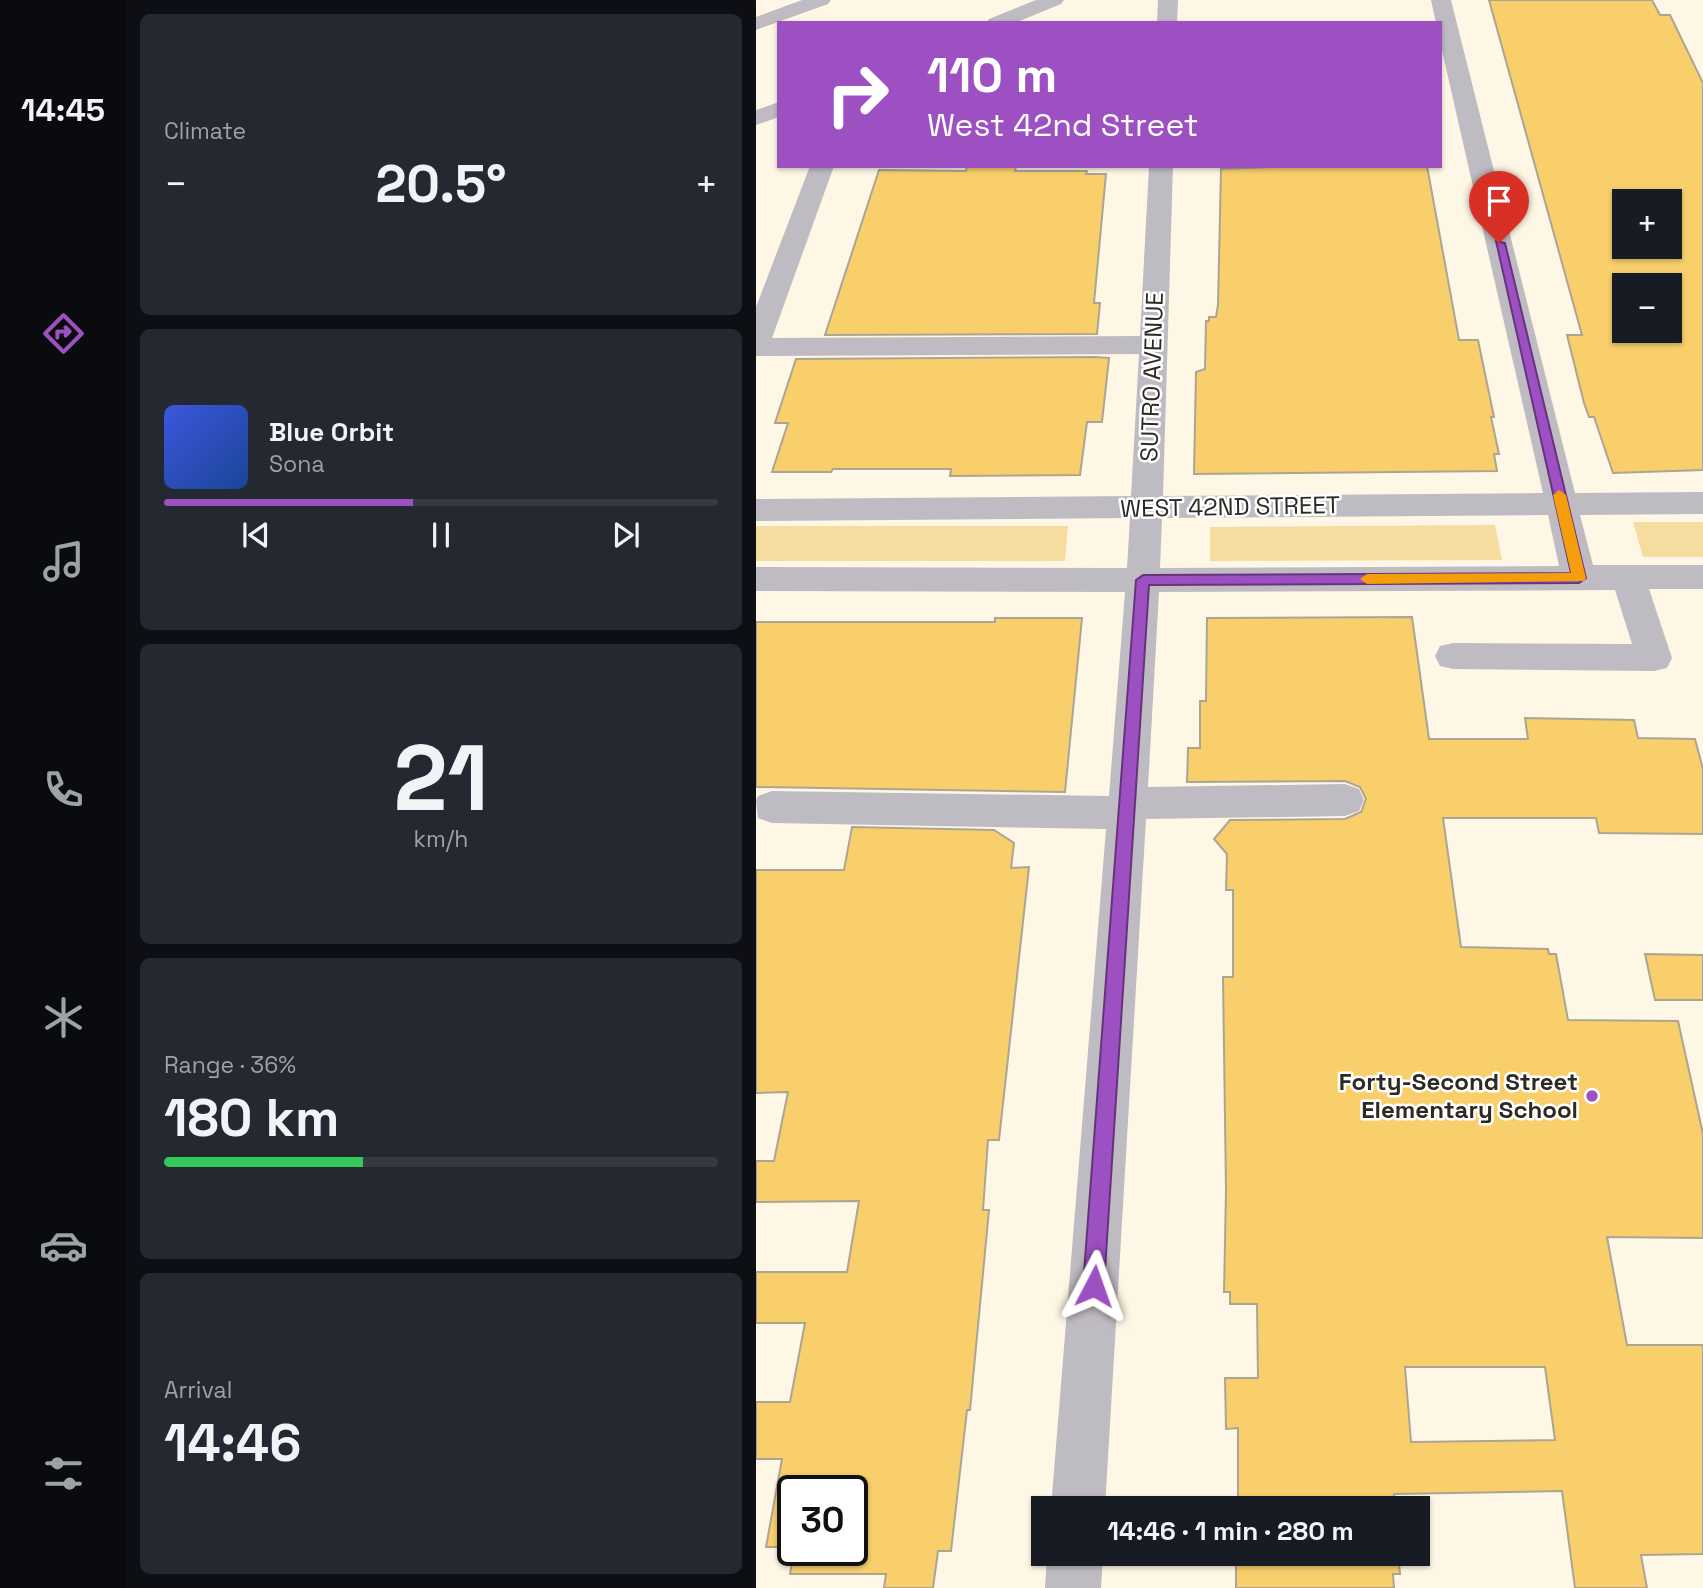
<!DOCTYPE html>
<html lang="en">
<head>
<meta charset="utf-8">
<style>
  body { margin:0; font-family:"Space Grotesk",sans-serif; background:#242831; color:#f1f3f6; height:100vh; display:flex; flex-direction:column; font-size:26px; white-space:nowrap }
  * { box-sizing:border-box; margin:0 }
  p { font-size:23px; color:#9ea1a6 }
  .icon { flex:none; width:38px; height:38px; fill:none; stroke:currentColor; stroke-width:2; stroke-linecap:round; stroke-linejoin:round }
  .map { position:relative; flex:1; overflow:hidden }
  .drawer { display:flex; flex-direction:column; gap:14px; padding:14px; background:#0d0f14; width:630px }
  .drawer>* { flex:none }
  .banner { position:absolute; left:21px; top:21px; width:665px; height:147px; border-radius:0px; box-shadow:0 2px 5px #0004; background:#9d50c1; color:#fff; overflow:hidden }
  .fabs { position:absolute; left:856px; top:189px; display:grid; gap:14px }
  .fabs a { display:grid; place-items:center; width:70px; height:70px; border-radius:0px; background:#171b24; box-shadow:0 2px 5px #0004; font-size:35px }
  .speed { position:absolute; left:21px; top:1475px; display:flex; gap:14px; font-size:35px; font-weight:700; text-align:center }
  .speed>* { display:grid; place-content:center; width:91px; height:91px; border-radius:50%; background:#171b24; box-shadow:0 2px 5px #0004; line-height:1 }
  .speed .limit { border:4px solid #111; border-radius:10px; background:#fff; color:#111 }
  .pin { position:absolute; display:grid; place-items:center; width:60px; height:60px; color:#fff; margin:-72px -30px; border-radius:50% 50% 50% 0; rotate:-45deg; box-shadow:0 0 7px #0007 }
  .pin .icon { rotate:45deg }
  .me { position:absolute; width:77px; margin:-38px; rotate:4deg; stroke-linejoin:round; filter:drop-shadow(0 0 5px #0008) }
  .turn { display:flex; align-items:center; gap:24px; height:147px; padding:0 35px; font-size:32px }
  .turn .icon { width:91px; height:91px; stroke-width:2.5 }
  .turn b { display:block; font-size:49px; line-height:60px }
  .big { font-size:52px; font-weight:700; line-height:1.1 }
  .drawer .card { flex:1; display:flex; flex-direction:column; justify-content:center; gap:10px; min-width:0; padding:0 24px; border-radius:10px; background:#242831 }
  .drawer .dial { align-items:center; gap:0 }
  .dial b { font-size:91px; line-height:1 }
  .song { display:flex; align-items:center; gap:21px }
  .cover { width:84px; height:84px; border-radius:10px; background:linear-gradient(135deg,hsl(230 70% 55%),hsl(220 70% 35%)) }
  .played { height:7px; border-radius:4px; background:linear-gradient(90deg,#9d50c1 45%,#363941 45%) }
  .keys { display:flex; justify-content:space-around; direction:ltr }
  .heat { display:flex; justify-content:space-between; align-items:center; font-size:38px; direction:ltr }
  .charge { height:10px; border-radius:5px; background:linear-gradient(90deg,#34c759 36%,#363941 0) }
  .trip { position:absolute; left:275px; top:1496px; width:399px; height:70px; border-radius:0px; background:#171b24; box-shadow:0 2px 5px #0004; font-weight:700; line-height:70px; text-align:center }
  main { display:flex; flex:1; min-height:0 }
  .tabs { display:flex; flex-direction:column; width:126px; justify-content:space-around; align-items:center; background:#090b0e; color:#9ea1a6 }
  .tabs .icon { width:49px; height:49px }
  .tabs .active { color:#9d50c1 }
  .tabs b { font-size:32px; color:#f1f3f6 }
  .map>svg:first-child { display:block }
  .green { fill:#f6dc9f }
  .building { fill:#f8cf6b; stroke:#aca594; stroke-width:2; fill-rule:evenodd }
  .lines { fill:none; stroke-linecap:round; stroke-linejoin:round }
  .minor { fill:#bfbbc2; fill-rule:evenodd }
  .route { fill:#9d50c1; stroke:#66347d; stroke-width:2 }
  .slow { fill:#f59e0b }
  .poi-dot { fill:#9d50c1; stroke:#fff; stroke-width:2.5 }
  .labels { text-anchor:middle; stroke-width:5; stroke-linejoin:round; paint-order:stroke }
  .street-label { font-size:24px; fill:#2d2a23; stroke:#fff }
  .poi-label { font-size:24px; font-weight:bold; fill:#2d2a23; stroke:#fff; text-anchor:end }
</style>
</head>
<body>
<main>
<nav class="tabs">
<b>14:45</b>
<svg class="icon active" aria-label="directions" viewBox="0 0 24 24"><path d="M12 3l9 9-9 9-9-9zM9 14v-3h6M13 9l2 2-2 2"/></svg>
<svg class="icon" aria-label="music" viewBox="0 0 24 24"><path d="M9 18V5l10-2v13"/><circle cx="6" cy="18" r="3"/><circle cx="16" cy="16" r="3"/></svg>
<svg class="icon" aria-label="phone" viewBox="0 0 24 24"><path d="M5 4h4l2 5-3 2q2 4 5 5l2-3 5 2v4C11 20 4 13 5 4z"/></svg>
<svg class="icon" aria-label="climate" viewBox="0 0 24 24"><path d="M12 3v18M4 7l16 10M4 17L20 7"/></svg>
<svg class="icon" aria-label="car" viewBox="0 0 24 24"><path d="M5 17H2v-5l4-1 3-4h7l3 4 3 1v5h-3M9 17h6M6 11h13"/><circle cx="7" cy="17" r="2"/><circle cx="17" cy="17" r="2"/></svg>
<svg class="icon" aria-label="filters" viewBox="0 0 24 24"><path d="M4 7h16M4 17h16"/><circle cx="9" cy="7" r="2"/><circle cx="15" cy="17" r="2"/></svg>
</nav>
<section class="drawer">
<div class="card"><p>Climate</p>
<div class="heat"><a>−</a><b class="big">20.5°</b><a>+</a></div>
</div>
<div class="card">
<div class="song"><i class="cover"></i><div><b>Blue Orbit</b><p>Sona</p></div></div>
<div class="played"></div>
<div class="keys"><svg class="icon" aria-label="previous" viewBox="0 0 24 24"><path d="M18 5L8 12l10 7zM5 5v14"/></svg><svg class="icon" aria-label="pause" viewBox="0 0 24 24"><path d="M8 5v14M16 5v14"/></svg><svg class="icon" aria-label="next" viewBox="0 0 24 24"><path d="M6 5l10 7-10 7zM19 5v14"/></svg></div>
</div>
<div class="card dial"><b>21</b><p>km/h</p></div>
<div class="card"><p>Range · 36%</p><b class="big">180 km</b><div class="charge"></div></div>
<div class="card"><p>Arrival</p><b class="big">14:46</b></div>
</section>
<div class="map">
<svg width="947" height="1588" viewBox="0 0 947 1588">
  <rect width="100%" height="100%" fill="#fff7e5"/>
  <g class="green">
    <path d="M877 522H947V557H887Z"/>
    <path d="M739 525 746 560 454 561V527Z"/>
    <path d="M0 526H312L309 561H0Z"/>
  </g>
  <g class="building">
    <path d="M733 0H896L904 15H914L947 83V470L857 473 838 417H833L828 403 811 335H826ZM868 201H914V247H868ZM868 285H914V331H868Z"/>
    <path d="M211 166H260L259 171H331L330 174H350L338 303H344L341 334 69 335 123 170 210 171Z"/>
    <path d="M546 166H671L703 340H722L738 417H735L743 454H738L741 471 438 474 440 372 449 369 450 321H453V317H460L462 305 465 169Z"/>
    <path d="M339 357 353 358 346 422H331L324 475 194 476 195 469H77L75 472H16L32 423H19L40 359Z"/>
    <path d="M656 617 673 739H772L769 718 878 720 882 738 939 739 947 769V834L843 833 840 818H687L705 947 792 949 793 954H800L812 1020 922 1021 947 1134V1238L851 1237 871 1345H947V1554L885 1555 891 1588H819L806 1491 638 1494 639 1508H480V1505H482V1428L470 1429 469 1378H502L501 1304H474V1292H468L470 1190 467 977H477V890H470L471 854 458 839 474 820 589 819 605 812 610 799 604 787 589 781 431 782 432 748H444V701H450L451 618ZM649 1367H789L799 1440 655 1442Z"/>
    <path d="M239 618H326L309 792 0 787V622H239Z"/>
    <path d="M96 827 238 830 258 843 255 868 273 867 243 1140H232L227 1210H233L214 1410H211L195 1551H182L177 1588H128L130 1574H34L38 1550H96V1491H37V1547H10L26 1459H0V1402H34L49 1323H0V1272H91L103 1201 0 1202V1161H18L32 1092 0 1093V870H88Z"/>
    <path d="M889 954 947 955V1000H899Z"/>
    <path d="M480 1554H642L644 1574H637L638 1588H480Z"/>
  </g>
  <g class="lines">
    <g class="minor">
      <path d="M46 0H75L72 4 0 30V17Z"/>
      <path d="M280 0H308L305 4 259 23H230L233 19Z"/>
      <path d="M402 0H422L421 23H401Z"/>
      <path d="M675 0H695L819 493 947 492V514L824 515 837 565H947V589H893L916 658 911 668 898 671 697 669 684 666 679 656 684 646 697 643 876 644 859 590 403 592 392 787 589 784 603 789 608 800 603 811 589 816 390 819 349 1508H295L350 829 16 823 2 818 0 800 2 796 16 791 353 796 369 592 0 591V567L371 568 374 518 0 521V499L375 496 383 354 0 356V307L54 166H78L16 338 384 336 393 166H417L407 496 787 493 684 42V23H680ZM792 515 803 566 404 568 406 518Z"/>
      <path d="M23 102V117L0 125V110Z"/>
      <path d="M291 1554H347L345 1588H289Z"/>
    </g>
  </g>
  <path class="route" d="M740 241 749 243 830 578 823 583 393 585 348 1286 345 1293 338 1296 330 1293 327 1286 380 580 387 575 815 573Z"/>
  <path class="slow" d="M803 490 810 495 830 578 828 581 611 584 604 579 611 574 815 573 797 495Z"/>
  <circle class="poi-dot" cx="836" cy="1096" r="7"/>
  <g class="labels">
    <g class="street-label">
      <text transform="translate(396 377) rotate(-88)" y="8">SUTRO AVENUE</text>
      <text transform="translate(474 507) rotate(-1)" y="8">WEST 42ND STREET</text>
    </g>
    <g class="poi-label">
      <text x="822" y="1090">Forty-Second Street<tspan x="822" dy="28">Elementary School</tspan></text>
    </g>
  </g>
</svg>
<div class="fabs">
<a>+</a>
<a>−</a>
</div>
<div class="speed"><div class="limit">30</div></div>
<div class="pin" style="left:743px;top:243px;background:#d93025"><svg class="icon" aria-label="arrive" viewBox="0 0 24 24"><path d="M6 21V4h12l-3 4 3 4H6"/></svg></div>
<svg class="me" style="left:338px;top:1286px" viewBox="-20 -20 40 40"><path d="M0-17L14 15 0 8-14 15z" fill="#9d50c1" stroke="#fff" stroke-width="4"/></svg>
<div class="trip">14:46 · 1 min · 280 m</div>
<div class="banner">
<div class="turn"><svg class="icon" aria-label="right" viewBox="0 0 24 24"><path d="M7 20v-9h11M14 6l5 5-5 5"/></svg><div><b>110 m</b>West 42nd Street</div></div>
</div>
</div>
</main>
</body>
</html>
